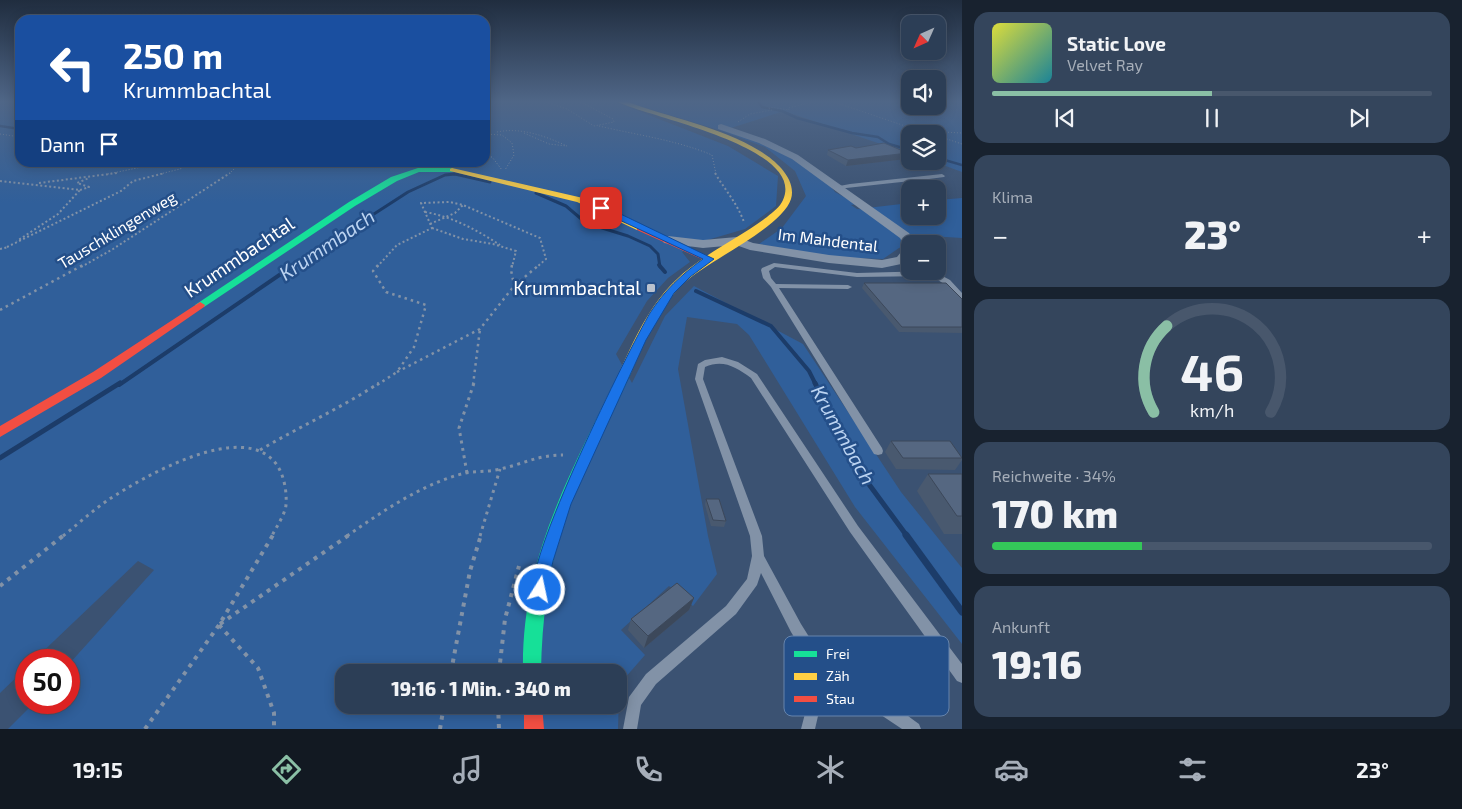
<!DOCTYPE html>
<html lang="de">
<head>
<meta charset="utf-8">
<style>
  body { margin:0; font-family:"Exo 2",sans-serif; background:#34455c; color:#f1f3f6; height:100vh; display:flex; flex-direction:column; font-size:19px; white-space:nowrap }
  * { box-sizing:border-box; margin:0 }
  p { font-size:16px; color:#a6aeb9 }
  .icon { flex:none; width:28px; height:28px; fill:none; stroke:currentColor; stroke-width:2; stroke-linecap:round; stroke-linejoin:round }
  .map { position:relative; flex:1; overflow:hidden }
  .details { display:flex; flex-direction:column; gap:12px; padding:12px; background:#18222f; width:500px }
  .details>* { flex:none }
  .guide { position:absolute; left:15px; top:15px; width:475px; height:152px; border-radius:15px; box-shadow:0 2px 12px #0003,0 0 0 1px #48576c; background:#1a4fa0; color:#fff; overflow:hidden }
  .needle { width:32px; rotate:225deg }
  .buttons { position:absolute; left:901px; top:15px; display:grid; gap:10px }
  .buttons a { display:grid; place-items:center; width:45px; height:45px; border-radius:10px; background:#2c3e56; box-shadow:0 2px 12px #0003,0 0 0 1px #48576c; font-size:25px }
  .speed { position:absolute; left:15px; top:649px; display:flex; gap:10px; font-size:25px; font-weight:700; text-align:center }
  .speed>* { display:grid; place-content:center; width:65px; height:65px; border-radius:50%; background:#2c3e56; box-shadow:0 2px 12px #0003,0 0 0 1px #48576c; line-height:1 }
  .speed .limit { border:8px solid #d22; background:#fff; color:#111 }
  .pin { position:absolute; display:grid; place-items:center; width:42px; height:42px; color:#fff; margin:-21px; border-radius:10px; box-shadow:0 2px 8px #0006 }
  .me { position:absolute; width:55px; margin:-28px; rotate:10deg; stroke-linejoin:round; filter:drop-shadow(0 0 4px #0008) }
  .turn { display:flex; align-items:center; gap:18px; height:105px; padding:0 25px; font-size:22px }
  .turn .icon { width:65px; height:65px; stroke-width:2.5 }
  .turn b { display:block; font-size:35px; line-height:42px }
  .then { display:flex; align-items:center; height:48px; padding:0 25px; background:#0003; gap:10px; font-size:19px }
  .big { font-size:38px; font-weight:800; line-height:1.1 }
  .details .widget { flex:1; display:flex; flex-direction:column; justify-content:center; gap:8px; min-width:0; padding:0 18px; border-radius:15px; background:#34455c }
  .details .dial { align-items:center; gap:0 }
  .dial svg { height:130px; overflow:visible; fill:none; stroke:#48576c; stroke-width:7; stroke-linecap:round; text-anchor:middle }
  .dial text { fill:#f1f3f6; stroke:none }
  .song { display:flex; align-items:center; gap:15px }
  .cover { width:60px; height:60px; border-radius:8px; background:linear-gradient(135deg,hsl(60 70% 55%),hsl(190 70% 35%)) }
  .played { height:5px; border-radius:2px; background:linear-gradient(90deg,#8abfa5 50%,#48576c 50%) }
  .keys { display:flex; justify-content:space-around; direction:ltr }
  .heat { display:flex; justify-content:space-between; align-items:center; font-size:28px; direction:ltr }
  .charge { height:8px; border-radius:4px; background:linear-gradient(90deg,#34c759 34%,#48576c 0) }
  .trip { position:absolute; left:335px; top:664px; width:292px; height:50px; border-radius:15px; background:#2c3e56; box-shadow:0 2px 12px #0003,0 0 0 1px #48576c; font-weight:800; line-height:50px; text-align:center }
  .tabs { display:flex; height:80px; justify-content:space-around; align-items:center; background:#121922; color:#a6aeb9 }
  .tabs .icon { width:35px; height:35px }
  .tabs .selected { color:#8abfa5 }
  .tabs b { font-size:22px; color:#f1f3f6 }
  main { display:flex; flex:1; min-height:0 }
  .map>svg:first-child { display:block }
  .green { fill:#305f9a; fill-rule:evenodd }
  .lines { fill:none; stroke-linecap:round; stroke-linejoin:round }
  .stream-far4 { stroke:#1c3c69; stroke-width:2.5 }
  .stream-far3 { stroke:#1c3c69; stroke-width:3 }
  .stream-far2 { stroke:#1c3c69; stroke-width:4 }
  .stream-far1 { stroke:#1c3c69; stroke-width:5 }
  .stream { stroke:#1c3c69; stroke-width:7 }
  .path-far4 { stroke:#8292a7; stroke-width:1; stroke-dasharray:1 2; stroke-linecap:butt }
  .path-far3 { stroke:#8292a7; stroke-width:2; stroke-dasharray:2 2.5; stroke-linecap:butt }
  .path-far2 { stroke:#8292a7; stroke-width:2.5; stroke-dasharray:2.5 4; stroke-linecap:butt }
  .path-far1 { stroke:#8292a7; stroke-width:3; stroke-dasharray:3 4.5; stroke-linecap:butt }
  .path { stroke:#8292a7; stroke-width:4; stroke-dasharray:4 5.5; stroke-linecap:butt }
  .lane { fill:#8292a7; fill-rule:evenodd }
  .street { fill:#8292a7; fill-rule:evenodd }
  .fast { fill:#16e098; fill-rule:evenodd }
  .slow { fill:#ffcf43; fill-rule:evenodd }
  .jam { fill:#f24e42; fill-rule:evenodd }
  .wall { fill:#49596f }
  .shaded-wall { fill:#3c485a }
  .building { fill:#556781; stroke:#3c485a }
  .route { fill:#1a73e8; stroke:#114b97 }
  .poi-dot { fill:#bac2ce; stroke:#244f89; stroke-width:2 }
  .labels { text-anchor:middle; stroke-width:5; stroke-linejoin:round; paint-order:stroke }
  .far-street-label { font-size:16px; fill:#fff; stroke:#244f89 }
  .street-label { font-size:19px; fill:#fff; stroke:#244f89 }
  .poi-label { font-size:19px; fill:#fff; stroke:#244f89; text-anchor:end }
  .water-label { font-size:20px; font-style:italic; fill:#bbd3f1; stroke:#244f89 }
  .key { fill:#244f89; stroke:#6684ac; stroke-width:1 }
  .key-label { font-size:14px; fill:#fff }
</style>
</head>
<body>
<main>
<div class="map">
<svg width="962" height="729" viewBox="0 0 962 729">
  <rect width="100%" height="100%" fill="#3b5272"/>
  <g class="green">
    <path d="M0 101H20V162H485V101H613L728 146 778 176 776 206 745 229 697 243 682 252 690 262 668 278 647 301 616 354 632 383 665 316 694 286 803 344 901 492 962 568V644L855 507 749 335 737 324 687 317 678 369 708 536 717 574 693 606 669 586 621 630 645 655 624 679 619 696 618 729H8L34 703 69 702V664L154 570 138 561 34 660H26V668L0 693ZM344 672H619V705H344Z"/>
    <path d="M631 101H910V106H938V101H962V172L932 161H938V134H910V154L784 111 731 128 774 145 822 175 835 192 857 204 851 205 857 209 869 210 867 208 910 203V216H938V200L962 198V238L930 236 899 248 883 259 826 257 759 244 782 228 806 196 795 171 765 147 719 130 637 105Z"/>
  </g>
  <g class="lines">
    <g class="stream-far4">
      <path d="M758 101 762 107 782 111 797 118 852 133 878 137 889 144 910 150"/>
      <path d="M0 126 20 129"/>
      <path d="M938 158 962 165"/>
      <path d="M454 174H456"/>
    </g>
    <g class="stream-far3">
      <path d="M536 193 566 206 586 223 628 236 650 246 658 254 660 267"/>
      <path d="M292 267 408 192 445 175 455 174 490 182"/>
    </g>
    <g class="stream-far2">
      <path d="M659 265 665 272"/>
      <path d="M696 291 771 326 809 371 816 385"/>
      <path d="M119 385 294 265"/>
    </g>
    <g class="stream-far1">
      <path d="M815 383 857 468 907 536"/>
      <path d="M0 458 120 383"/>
    </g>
    <path class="stream" d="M906 535 962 612"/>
    <g class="path-far4">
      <path d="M543 101 567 109 594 126 614 122 613 119 579 101"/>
      <path d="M831 101 929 134"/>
      <path d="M738 122 750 114 772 110 768 108 770 107 789 110 788 108 817 101"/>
      <path d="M599 126C637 135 676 140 712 155L716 174"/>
      <path d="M924 131 962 133"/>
      <path d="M497 132C521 127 545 136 567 146L549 144 524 133"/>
      <path d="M0 134 20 137"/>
      <path d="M485 134 502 135 512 143 514 155 505 170"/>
      <path d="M938 136 962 144"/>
      <path d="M485 157H492L502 170"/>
      <path d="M108 174 166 162"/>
      <path d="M160 174 180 169 194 162"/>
      <path d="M229 174 241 162"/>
    </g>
    <g class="path-far3">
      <path d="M715 173C725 190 737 203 744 222"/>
      <path d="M0 181 80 190 58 214 17 241"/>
      <path d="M39 183 117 173"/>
      <path d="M80 190 89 187 77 183 89 178"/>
      <path d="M425 212C453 217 477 230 500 245"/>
      <path d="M430 224 455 213 463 205"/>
      <path d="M432 228 463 239 493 244 516 251 512 267"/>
      <path d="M7 247 121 191 133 181 165 173"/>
      <path d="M0 249 8 247"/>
      <path d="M81 267 113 249 230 173"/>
      <path d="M377 267 397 245 432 228 421 203 450 202 463 205 540 238 546 259 537 267"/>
    </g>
    <g class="path-far2">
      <path d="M378 265 373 271 386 292 426 305 414 347 397 372"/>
      <path d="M512 265 511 270 514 285"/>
      <path d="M0 310 83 265"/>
      <path d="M397 372 480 329 514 286 539 265"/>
      <path d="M377 385 397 372"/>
      <path d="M473 385 480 329"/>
    </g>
    <g class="path-far1">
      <path d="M260 450C299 427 341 408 379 383"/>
      <path d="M467 473 459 428 474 383"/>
      <path d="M63 536C78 524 92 511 108 500 143 477 244 418 277 465 284 476 287 491 286 505 285 515 276 527 272 536"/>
      <path d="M347 536C383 511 422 484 465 473 477 471 489 472 500 469 524 464 537 455 563 455"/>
      <path d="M480 536 500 469"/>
    </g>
    <g class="path">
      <path d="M0 586 64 535"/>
      <path d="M220 624 349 535"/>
      <path d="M219 625 258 668 274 713V729"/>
      <path d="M451 672 470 571 481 535"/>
      <path d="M499 672 505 619 519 566"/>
      <path d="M498 705 499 729"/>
      <path d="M145 729 219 625 273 535"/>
      <path d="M440 729 444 705"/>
    </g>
    <g class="lane">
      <path d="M942 174 945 176 944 177 929 179 837 189 834 187 850 184Z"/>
      <path d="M901 258 910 261V266L899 261V259Z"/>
      <path d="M774 263 857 273 933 271 950 280 962 293V299H959L944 284 932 276 857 277 775 267 769 271 771 278 776 284 848 285 852 287 848 289 779 288 882 448 883 451 882 454 878 455 874 454 771 287 763 278 761 270 762 268Z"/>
      <path d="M722 357 738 362 757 374 858 526 962 664V683L957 681 850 532 751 378C736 367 723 359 705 367L703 379 762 536 764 556 801 624 843 691C872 690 897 707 919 724L921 729H902L875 711 860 707 850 705 834 706 818 716 815 729H801L807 706 829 694 791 632 761 573 757 585 736 614 656 684 641 705 637 729H623L629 697 646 674 726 606 747 579 752 556 750 536 695 379 698 364 705 360Z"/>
    </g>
    <path class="street" d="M721 124 765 139 798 155 909 233 916 244H910V259L906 263 882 268 829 263 750 250 736 245 703 248 664 243 662 240 664 237 668 236 703 240 737 237 753 243 829 255 882 260 897 257 905 247 900 238 792 159 759 143 718 129V125Z"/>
    <g class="fast">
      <path d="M418 168H452L456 170 452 172H419L397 181 355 206 204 307H196L195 305 349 202 391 177Z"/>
      <path d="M625 369 631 373C609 421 583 468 565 519 548 568 542 620 541 672H523C521 557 571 473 619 373Z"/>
    </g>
    <g class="slow">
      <path d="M616 101H625C670 118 719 126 760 151 775 160 797 179 791 199 782 228 706 261 682 285 657 309 644 342 631 373L625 377 619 373C634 340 649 306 675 281 701 255 738 239 767 217 773 212 780 207 783 200 807 146 645 117 616 101Z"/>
      <path d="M452 168 583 198 644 228 643 230H637L577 202 450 171V169Z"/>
    </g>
    <g class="jam">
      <path d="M637 226H643L713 259 709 262 706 261 637 230Z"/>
      <path d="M200 302 205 305 204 307 101 378 0 437V426L93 372Z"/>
      <path d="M524 705H542L544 729H524Z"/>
    </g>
  </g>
  <g class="wall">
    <path d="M856 148 908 153 906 159 846 166 827 155 828 150Z"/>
    <path d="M864 283 962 299V333L899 332 862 288Z"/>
    <path d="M891 441 962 457V460L955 470 896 469 885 452Z"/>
    <path d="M928 474H962V534H944L917 491Z"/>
    <path d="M706 499 726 521 724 527 711 526 705 505Z"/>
    <path d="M694 598 689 610 644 648 628 630 631 619Z"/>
  </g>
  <g class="shaded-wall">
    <path d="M908 153 906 159 846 166 848 160Z"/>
    <path d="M694 598 689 610 644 648 648 636Z"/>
  </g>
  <g class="building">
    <path d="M884 143 908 153 848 160 828 150 851 146 856 148Z"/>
    <path d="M864 283H946L962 299V327H902Z"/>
    <path d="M891 441H950L962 458H903Z"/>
    <path d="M928 474H962V516H957Z"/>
    <path d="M706 499H719L726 521 713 520Z"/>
    <path d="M677 583 694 598 648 636 631 619Z"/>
  </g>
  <linearGradient id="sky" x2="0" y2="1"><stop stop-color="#202d3f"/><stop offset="0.5" stop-color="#4f6687"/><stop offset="1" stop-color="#4f6687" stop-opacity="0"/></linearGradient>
  <rect width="962" height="203" fill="url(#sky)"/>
  <path class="route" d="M598 206H604L714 259 690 277 674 293 646 340 571 504 553 561 546 595 540 597 534 595C521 566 629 349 650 313 664 291 682 274 703 259L598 210Z"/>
  <rect class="poi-dot" x="646" y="283" width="10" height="10" rx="2.5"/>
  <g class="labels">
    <g class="far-street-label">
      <text transform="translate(117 230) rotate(-31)" y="6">Tauschklingenweg</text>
      <text transform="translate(828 240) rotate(7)" y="6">Im Mahdental</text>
    </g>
    <g class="street-label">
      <text transform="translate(239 257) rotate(-34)" y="7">Krummbachtal</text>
    </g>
    <g class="poi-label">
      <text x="641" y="295">Krummbachtal</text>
    </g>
    <g class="water-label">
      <text transform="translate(327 245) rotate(-34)" y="7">Krummbach</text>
      <text transform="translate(843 435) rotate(61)" y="7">Krummbach</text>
    </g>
  </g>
  <rect x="784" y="636" width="165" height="80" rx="8" class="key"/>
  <rect x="794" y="651" width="23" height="6" fill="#16e098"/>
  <rect x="794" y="673" width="23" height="7" fill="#ffcf43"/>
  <rect x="794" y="696" width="23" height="6" fill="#f24e42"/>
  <g class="key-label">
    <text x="826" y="659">Frei</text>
    <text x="826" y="681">Zäh</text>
    <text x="826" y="704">Stau</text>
  </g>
</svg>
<div class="buttons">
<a><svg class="needle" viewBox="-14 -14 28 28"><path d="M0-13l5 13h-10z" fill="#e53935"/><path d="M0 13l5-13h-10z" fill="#a6aeb9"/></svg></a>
<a><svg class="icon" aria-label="sound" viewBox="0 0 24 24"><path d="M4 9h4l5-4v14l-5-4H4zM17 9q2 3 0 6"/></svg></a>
<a><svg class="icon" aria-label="layers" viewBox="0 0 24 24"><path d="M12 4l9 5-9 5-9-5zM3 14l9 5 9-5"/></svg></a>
<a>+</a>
<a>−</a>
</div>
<div class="speed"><div class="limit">50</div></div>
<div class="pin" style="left:601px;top:208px;background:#d93025"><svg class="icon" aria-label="arrive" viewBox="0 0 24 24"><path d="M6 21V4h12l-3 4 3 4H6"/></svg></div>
<svg class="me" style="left:540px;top:590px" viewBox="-20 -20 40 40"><circle r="17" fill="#1a73e8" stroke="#fff" stroke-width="3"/><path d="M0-11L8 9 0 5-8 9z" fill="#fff"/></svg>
<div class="trip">19:16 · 1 Min. · 340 m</div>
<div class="guide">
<div class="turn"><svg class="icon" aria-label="left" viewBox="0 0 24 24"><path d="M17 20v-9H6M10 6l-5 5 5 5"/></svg><div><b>250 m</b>Krummbachtal</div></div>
<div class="then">Dann<svg class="icon" aria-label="arrive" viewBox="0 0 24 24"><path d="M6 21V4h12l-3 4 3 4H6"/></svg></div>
</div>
</div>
<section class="details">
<div class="widget">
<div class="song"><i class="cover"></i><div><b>Static Love</b><p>Velvet Ray</p></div></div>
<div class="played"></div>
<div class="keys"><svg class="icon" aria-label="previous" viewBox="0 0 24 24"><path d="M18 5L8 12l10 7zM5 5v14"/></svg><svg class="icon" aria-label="pause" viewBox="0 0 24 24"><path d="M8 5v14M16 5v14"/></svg><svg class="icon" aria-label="next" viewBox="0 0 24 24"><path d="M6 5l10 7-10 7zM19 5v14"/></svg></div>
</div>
<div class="widget"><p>Klima</p>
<div class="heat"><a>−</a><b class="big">23°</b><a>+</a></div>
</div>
<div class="widget dial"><svg viewBox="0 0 100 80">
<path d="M14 69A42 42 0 1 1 86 69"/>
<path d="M14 69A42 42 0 0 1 22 16" stroke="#8abfa5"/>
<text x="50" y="56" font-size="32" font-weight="700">46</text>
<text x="50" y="72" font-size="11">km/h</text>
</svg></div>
<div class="widget"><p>Reichweite · 34%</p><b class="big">170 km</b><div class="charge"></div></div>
<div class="widget"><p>Ankunft</p><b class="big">19:16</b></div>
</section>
</main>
<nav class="tabs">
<b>19:15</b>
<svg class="icon selected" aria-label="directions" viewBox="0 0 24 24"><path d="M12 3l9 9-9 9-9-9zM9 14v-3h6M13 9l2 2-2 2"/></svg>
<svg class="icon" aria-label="music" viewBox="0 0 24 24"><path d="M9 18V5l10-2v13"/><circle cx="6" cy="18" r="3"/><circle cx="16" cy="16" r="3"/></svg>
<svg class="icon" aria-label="phone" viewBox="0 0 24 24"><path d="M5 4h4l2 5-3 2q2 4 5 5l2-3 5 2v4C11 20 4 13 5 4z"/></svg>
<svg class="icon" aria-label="climate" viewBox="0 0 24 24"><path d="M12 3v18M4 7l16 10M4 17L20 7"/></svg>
<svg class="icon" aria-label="car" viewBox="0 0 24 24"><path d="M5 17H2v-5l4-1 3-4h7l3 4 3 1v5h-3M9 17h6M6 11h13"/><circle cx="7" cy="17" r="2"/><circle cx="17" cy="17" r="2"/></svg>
<svg class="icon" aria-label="filters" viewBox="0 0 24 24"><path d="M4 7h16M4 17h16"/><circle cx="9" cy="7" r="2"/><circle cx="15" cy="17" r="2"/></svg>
<b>23°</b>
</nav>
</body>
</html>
